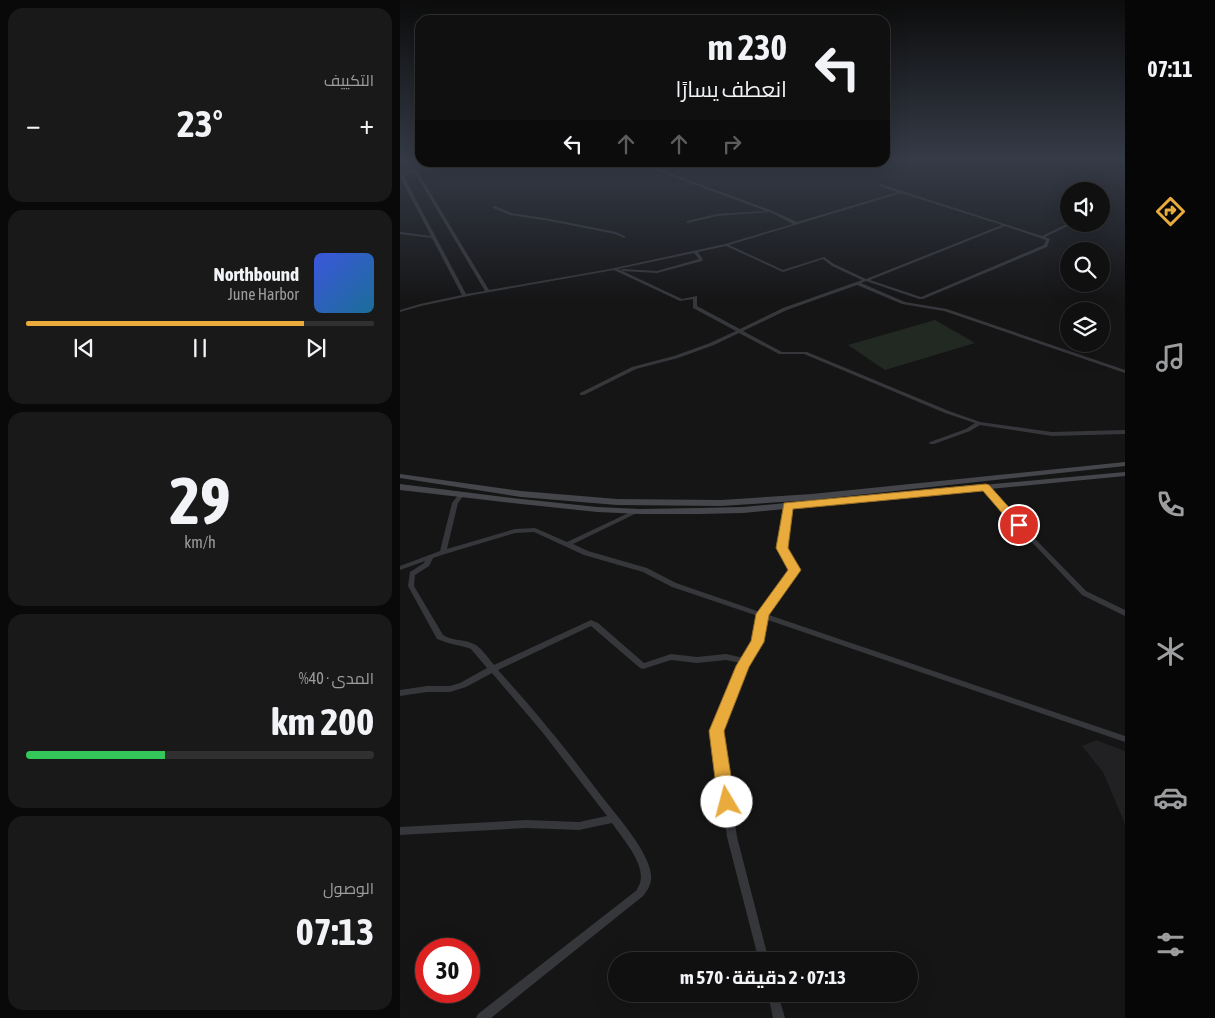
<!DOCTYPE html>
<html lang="ar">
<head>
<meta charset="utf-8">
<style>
  body { margin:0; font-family:"Asap Condensed",Cairo,sans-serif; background:#191919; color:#f1f3f6; direction:rtl; height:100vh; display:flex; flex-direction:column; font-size:19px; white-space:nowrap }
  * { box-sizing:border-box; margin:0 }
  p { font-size:16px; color:#9c9d9f }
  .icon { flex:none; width:28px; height:28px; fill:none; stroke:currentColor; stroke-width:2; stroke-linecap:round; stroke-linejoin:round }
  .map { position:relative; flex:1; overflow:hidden; direction:ltr }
  .panel { display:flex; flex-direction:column; gap:8px; padding:8px; background:#090909; width:400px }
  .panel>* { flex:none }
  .guide { position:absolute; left:15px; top:15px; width:475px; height:152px; border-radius:15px; box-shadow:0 5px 20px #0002,0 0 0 1px #303030; direction:rtl; background:#101010; color:#f1f3f6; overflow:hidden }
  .fabs { position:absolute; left:660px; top:182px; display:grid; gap:10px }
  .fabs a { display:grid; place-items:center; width:50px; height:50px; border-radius:50%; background:#101010; box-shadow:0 5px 20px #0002,0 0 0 1px #303030; font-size:25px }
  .speed { position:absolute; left:15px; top:938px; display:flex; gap:10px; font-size:25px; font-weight:700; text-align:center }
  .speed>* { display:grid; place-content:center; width:65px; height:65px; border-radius:50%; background:#101010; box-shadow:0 5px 20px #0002,0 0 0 1px #303030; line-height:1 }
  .speed .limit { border:8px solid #d22; background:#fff; color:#111 }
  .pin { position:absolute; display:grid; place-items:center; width:42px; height:42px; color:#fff; margin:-21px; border:2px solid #fff; border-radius:50%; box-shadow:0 1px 5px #0007 }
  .me { position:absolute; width:55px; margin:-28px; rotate:352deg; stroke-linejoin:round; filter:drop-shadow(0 0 4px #0008) }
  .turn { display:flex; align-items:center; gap:18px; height:105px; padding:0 20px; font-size:22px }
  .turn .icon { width:65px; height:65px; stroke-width:2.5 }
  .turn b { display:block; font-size:35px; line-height:42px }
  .lanes { display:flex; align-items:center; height:48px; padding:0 20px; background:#0003; justify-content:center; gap:25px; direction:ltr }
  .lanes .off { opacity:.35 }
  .big { font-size:38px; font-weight:700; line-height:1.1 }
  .panel .card { flex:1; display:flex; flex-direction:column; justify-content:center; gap:8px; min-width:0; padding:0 18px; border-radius:15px; background:#191919 }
  .panel .dial { align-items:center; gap:0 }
  .dial b { font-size:65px; line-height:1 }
  .song { display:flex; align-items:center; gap:15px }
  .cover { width:60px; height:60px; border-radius:8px; background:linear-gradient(135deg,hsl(230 70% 55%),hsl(200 70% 35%)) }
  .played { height:5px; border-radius:2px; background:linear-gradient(90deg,#e8ab3c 80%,#303030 80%) }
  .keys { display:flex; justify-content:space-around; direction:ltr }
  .heat { display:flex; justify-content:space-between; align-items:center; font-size:28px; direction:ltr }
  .charge { height:8px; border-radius:4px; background:linear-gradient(90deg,#34c759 40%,#303030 0) }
  .trip { position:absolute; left:208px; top:952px; width:310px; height:50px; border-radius:25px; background:#101010; box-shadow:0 5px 20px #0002,0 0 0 1px #303030; font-weight:700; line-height:50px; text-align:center; direction:rtl }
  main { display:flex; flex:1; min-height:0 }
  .menu { display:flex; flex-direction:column; width:90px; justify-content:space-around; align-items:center; background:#060606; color:#9c9d9f }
  .menu .icon { width:35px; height:35px }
  .menu .on { color:#e8ab3c }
  .menu b { font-size:22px; color:#f1f3f6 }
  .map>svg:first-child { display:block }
  .built { fill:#212123 }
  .green { fill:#212922 }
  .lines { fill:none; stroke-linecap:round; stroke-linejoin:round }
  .minor { fill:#36373b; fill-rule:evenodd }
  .secondary { fill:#44464b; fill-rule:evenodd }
  .route { fill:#e8ab3c; stroke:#976f27 }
</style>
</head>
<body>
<main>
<nav class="menu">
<b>07:11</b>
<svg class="icon on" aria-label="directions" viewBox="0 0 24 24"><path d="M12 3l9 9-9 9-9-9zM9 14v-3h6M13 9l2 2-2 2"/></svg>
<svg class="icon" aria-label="music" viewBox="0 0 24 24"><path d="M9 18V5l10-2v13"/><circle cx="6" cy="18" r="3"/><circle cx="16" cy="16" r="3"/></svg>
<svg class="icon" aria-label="phone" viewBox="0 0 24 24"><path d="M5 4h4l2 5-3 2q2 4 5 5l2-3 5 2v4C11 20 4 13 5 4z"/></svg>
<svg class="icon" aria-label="climate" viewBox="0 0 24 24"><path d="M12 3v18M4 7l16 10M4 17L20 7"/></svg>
<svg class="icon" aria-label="car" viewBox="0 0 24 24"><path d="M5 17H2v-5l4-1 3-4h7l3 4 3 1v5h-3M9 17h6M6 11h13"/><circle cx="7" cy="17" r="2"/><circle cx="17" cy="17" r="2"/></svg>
<svg class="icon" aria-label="filters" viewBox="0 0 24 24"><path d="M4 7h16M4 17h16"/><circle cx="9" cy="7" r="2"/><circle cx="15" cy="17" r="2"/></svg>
</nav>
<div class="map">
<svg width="725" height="1018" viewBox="0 0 725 1018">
  <rect width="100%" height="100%" fill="#151516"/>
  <path class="built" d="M696 740 725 751V824L703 772 682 746Z"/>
  <g class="green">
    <path d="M0 159H20V162L103 163 6 173 0 177Z"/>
    <path d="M535 320 575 343 485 370 448 345Z"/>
  </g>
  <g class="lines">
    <g class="minor">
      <path d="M23 162H27L16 169 89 290 210 269 325 244 393 224 370 212 317 216 287 223V221L317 214 366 211 234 162H239L373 211 397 222 498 192 479 186 480 184 642 236 669 223 671 224 670 225 645 237 650 239 647 247 523 299H519L466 281 461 283 505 302 547 309 725 370V373L544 311 502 304 457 285 387 310 343 331 382 352H407L549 411 580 422 652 432 725 430V434L652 436 580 425 570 431 534 444H530L529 443 530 442 566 429 575 423 545 413 404 354H379L339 333 314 345 278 358 236 369 184 395H180V393L232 367 274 356 310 343 336 331 293 308V299L280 301 214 270 73 295 21 306 0 312V310L20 304 62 295 32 238 0 234V232L31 236 0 177ZM14 171 85 291 66 294 4 177ZM501 193 602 225 466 279 434 264 424 257 383 270 329 245ZM605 226 646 240 644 245 521 297 470 280ZM326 246 383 272 423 259 432 266 462 280 383 308 340 329 297 306V296L282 299 218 269 294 253 299 259 257 271 223 269 221 270 223 271 257 273 302 261 303 260 298 252Z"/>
      <path d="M93 206H95L111 213 150 219 216 232 226 237 224 238 215 234 150 221 110 215 93 208Z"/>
      <path d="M586 486 588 487 608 511 686 591 725 610V616L682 595 604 513 583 488Z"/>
      <path d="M61 493 64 495 58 503 47 549 115 529 135 528 167 542 237 509 239 510 240 511 239 512 173 544 188 551 247 568 276 583 360 612 392 570 379 548 385 506 386 505H390L391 506 385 548 398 570 366 614 725 736V742L365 619 361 641 347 666 321 731 337 837 369 961H359L327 837 313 731 341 663 326 660 297 663 271 660 243 669 240 668 191 626 98 670C115 689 132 708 148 728 166 749 183 772 200 794 215 814 249 851 251 875 252 883 248 890 243 896L91 1018H76L78 1014 237 890C237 888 240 884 240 883 246 864 222 838 212 823L179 830 126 828 0 835V827L126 820 179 822 207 816 143 733 92 673 66 687 50 692H27L0 696V690L27 686H50L60 683 87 668 71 649 65 647 48 643 37 639 8 586 10 572 24 563 25 561 0 570V566L40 551 52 503 59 494ZM134 532 184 555 243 572 272 587 358 616 353 641 344 658 326 654 297 657 271 654 244 663 198 623 191 620 94 665C88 658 82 648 74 644 64 639 52 641 43 635L14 586 15 575 29 566 33 558 45 554 115 533Z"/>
      <path d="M368 994H378L385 1018H373Z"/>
    </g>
    <g class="secondary">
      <path d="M725 462V466L412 500 321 506 217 505 121 497 0 478V474L121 491 217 499 321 500 412 494Z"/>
      <path d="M725 472V476L343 513 299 514H240L197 512 112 503 0 490V484L112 498 197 507 240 509 299 508 343 507Z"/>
    </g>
  </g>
  <linearGradient id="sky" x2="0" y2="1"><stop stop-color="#0c0c0c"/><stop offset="0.53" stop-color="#353b47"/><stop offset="1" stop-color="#353b47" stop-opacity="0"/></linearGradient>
  <rect width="725" height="301" fill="url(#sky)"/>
  <path class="route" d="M586 484 589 485 623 523 625 525 623 528H615L583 491 393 509 388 548 401 570 369 615 364 642 349 667 324 731 335 802 332 807 327 809 321 807 318 802 309 731 336 666 351 641 356 614 388 570 376 548 384 503Z"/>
</svg>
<div class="fabs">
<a><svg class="icon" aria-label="sound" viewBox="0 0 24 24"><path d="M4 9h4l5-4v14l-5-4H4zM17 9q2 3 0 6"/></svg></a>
<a><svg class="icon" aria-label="search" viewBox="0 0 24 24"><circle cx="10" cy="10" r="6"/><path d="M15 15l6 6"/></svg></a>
<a><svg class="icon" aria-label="layers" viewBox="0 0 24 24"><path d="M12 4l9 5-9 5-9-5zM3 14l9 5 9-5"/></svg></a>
</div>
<div class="speed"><div class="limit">30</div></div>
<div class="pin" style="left:619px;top:525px;background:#d93025"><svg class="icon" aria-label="arrive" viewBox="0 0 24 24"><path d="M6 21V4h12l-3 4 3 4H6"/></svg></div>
<svg class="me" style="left:327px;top:802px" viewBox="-20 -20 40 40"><circle r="19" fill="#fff"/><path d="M0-13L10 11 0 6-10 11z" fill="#e8ab3c"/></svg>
<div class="trip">07:13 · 2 دقيقة · 570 m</div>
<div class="guide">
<div class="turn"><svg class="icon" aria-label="left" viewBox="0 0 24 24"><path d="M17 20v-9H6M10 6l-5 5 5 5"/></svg><div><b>230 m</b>انعطف يسارًا</div></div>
<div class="lanes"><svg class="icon" aria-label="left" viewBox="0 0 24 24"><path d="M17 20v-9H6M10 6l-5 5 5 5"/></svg><svg class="icon off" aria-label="ahead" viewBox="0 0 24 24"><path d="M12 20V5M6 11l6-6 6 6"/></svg><svg class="icon off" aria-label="ahead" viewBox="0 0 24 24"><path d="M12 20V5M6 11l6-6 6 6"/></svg><svg class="icon off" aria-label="right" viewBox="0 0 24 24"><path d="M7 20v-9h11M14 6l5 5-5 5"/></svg></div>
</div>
</div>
<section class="panel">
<div class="card"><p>التكييف</p>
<div class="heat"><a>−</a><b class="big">23°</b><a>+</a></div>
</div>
<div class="card">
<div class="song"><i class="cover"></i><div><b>Northbound</b><p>June Harbor</p></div></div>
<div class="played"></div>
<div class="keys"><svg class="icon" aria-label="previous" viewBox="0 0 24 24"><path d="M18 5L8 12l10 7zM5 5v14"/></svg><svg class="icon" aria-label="pause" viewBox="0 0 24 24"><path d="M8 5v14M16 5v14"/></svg><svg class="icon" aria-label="next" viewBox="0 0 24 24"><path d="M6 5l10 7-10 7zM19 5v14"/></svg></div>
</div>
<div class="card dial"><b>29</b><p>km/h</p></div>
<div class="card"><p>المدى · 40%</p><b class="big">200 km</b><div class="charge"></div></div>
<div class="card"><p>الوصول</p><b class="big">07:13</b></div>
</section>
</main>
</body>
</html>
